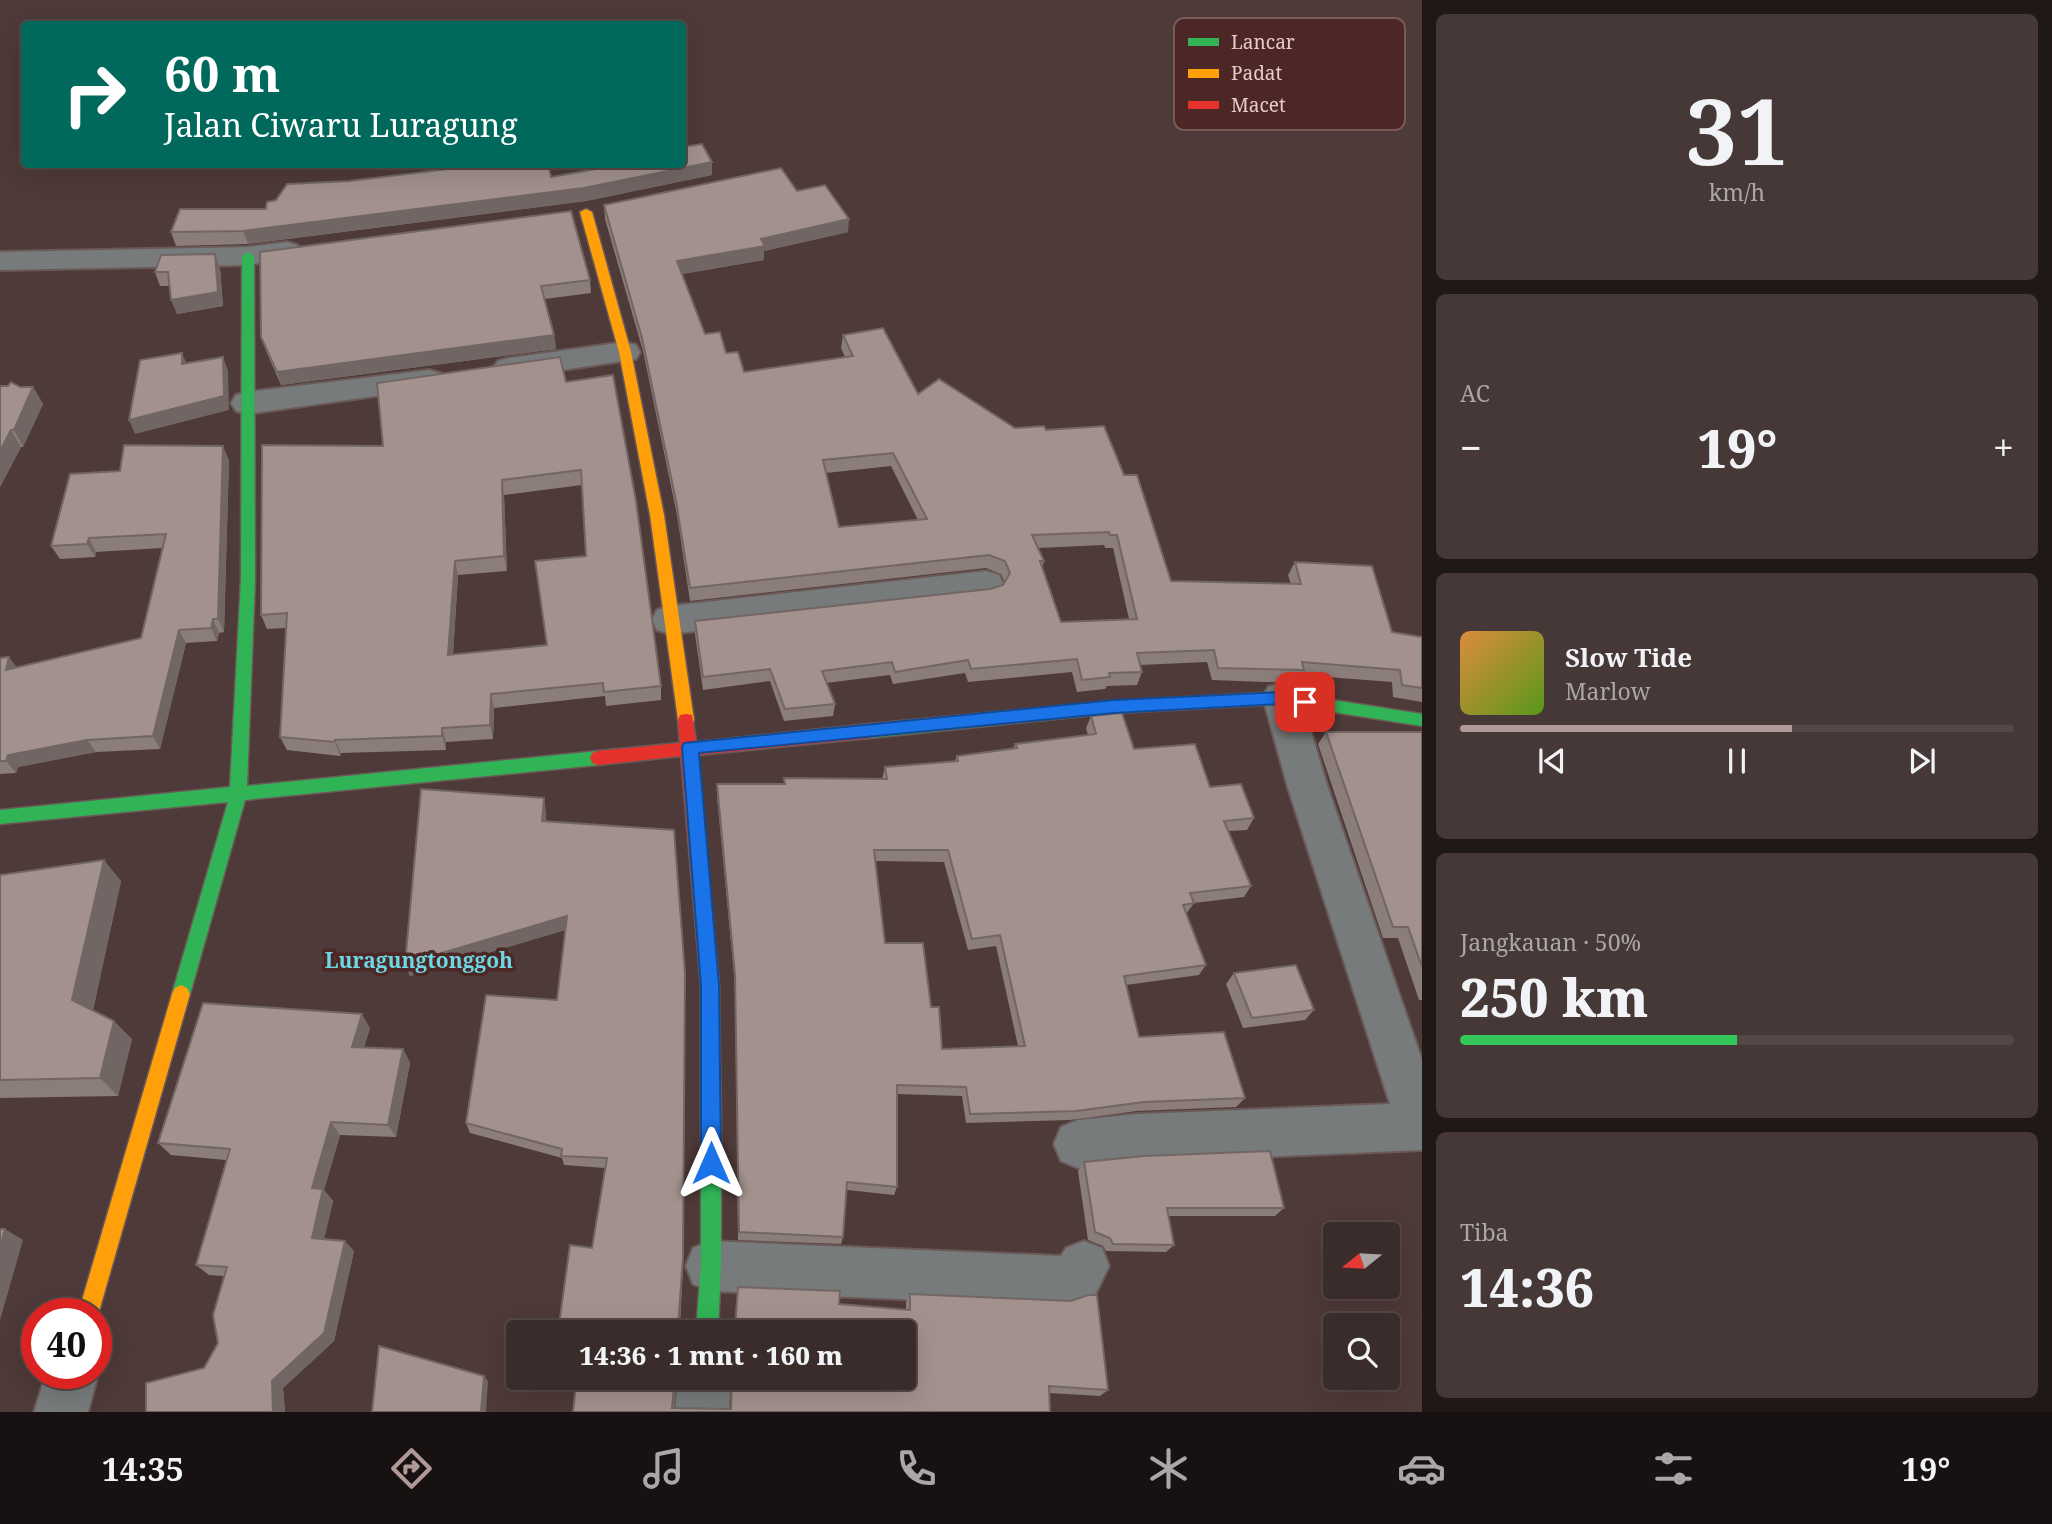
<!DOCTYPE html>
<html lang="id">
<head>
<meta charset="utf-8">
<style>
  body { margin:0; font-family:"Noto Serif",serif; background:#453836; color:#f1f3f6; height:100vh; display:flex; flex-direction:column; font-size:26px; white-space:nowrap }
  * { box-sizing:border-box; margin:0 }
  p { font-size:23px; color:#aba7a8 }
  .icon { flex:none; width:38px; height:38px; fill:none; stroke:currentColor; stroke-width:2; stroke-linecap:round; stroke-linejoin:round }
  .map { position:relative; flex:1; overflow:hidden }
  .panel { display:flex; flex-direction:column; gap:14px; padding:14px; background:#201817; width:630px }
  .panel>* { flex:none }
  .banner { position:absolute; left:21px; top:21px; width:665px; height:147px; border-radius:7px; box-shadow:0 7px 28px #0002,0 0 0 2px #544847; background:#00695c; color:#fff; overflow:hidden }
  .needle { width:46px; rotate:252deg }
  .buttons { position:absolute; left:1323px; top:1222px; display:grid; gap:14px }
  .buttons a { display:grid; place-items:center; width:77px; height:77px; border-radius:7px; background:#3a2c2a; box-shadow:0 7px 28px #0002,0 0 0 2px #544847; font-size:35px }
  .speed { position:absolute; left:21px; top:1298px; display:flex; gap:14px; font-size:35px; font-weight:700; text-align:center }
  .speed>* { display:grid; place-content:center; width:91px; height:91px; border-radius:50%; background:#3a2c2a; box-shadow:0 7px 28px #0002,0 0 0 2px #544847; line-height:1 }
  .speed .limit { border:10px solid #d22; background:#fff; color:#111 }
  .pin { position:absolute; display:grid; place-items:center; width:60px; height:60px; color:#fff; margin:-30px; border-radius:14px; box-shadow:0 4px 10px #0006 }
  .me { position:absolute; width:77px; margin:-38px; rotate:0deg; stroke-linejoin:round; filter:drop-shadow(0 0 5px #0008) }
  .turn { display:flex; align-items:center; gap:24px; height:147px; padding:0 28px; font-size:32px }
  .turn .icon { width:91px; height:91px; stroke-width:2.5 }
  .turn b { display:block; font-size:49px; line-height:60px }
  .big { font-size:52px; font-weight:800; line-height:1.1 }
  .panel .widget { flex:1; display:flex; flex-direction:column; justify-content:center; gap:10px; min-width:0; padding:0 24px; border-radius:10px; background:#453836 }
  .panel .dial { align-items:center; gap:0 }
  .dial b { font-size:91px; line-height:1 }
  .song { display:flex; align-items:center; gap:21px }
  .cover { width:84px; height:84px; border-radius:10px; background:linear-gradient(135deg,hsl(30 70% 55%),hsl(90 70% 35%)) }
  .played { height:7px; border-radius:4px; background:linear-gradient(90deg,#b09997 60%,#544847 60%) }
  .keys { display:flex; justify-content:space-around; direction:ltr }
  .heat { display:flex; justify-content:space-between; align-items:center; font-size:38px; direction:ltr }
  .charge { height:10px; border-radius:5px; background:linear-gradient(90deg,#34c759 50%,#544847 0) }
  .trip { position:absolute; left:506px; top:1320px; width:410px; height:70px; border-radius:7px; background:#3a2c2a; box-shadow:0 7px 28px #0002,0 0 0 2px #544847; font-weight:800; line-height:70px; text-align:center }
  .tabs { display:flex; height:112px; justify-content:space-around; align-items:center; background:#171211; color:#aba7a8 }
  .tabs .icon { width:49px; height:49px }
  .tabs .active { color:#b09997 }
  .tabs b { font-size:32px; color:#f1f3f6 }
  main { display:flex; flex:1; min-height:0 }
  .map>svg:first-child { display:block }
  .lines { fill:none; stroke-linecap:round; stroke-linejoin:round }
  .street-casing { stroke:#6b5957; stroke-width:4 }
  .fast-casing { stroke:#6b5957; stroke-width:3 }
  .slow-casing { stroke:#6b5957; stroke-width:3 }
  .jam-casing { stroke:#6b5957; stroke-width:3 }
  .street { fill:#777b7b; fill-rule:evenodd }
  .fast { fill:#30b455; fill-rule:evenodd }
  .slow { fill:#ff9f0a; fill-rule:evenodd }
  .jam { fill:#e5322d; fill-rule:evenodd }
  .wall { fill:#8b7d79; fill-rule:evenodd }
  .shaded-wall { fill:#716663 }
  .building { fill:#a2918d; stroke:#716663; stroke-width:2; fill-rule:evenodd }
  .route { fill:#1a73e8; stroke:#114b97; stroke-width:2 }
  .labels { text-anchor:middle; stroke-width:7; stroke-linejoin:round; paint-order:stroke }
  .quarter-label { font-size:21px; font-weight:bold; fill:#6dd8e3; stroke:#4c2725 }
  .key { fill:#4c2725; stroke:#7a5957; stroke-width:2 }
  .key-label { font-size:19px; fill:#e5ccca }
</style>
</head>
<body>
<main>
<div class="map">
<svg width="1422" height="1412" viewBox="0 0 1422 1412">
  <rect width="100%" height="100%" fill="#4e3a38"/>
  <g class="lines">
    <defs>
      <g id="street">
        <path d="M287 242 297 245 301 251 297 257 248 265 0 270V252L248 247Z"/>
        <path d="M625 342 636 345 640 352 636 359 509 378 498 375 493 368 498 361 509 358Z"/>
        <path d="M429 370 440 373 445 380 440 387 247 414 236 411 231 403 236 395 247 392Z"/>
        <path d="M986 571 999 575 1004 585 999 595 986 599 670 634 657 630 652 620 657 610 670 606Z"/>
        <path d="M1282 683 1296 687 1301 698 1328 788 1422 1060V1150L1137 1162 1078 1168 1061 1161 1054 1144 1061 1127 1078 1120 1137 1114 1390 1104 1288 788 1263 698 1268 687Z"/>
        <path d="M711 1241 1061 1256 1066 1248 1084 1241 1102 1248 1109 1266 1096 1293 1064 1306 711 1291 693 1284 686 1266 693 1248Z"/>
        <path d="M96 1369 98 1374 88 1412H34L46 1374H96Z"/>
        <path d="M678 1377H730L729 1412H675Z"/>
      </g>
      <g id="fast">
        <path d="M248 252 254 256 255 579 247 786 598 751 604 753 606 758 604 763 598 765 245 800 190 994 187 1000 181 1003 175 1000 172 994 228 802 0 824V810L230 787 241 579 242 256Z"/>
        <path d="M1282 692 1422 714V726L1282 704 1114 713 870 738 864 736 862 731 864 726 870 724 1114 701Z"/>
        <path d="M711 1121 718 1124 721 1131V1266L718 1332H696L701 1266V1131L704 1124Z"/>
      </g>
      <g id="slow">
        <path d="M586 209 592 212 631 352 664 515 694 720 692 725H680L678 720 650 515 619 352 580 212Z"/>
        <path d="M181 985 187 988 190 994 96 1322V1314H78L172 994 175 988Z"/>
      </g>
      <path id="jam" d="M686 714 692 715 696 742 870 724 876 726 878 731 876 736 870 738 697 755 719 985 721 1131 718 1138 711 1141 704 1138 701 1131V985L681 756 598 765 592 763 590 758 592 753 598 751 680 743 678 720 680 715Z"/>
    </defs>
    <use href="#street" class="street-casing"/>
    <use href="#fast" class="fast-casing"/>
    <use href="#slow" class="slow-casing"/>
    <use href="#jam" class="jam-casing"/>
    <use href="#street" class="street"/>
    <use href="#fast" class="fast"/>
    <use href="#slow" class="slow"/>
    <use href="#jam" class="jam"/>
  </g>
  <g class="wall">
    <path d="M712 175 586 201 248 244 176 246 171 232 266 209 551 177Z"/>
    <path d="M797 191 848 232 764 251V260L682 274 705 334 726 353 744 372 845 357 841 348 843 335 918 394 1015 428 1046 430 1124 475 1171 581 1291 584 1288 575 1295 562 1392 632 1422 637V702L1393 697 1392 682 1301 675 1296 683 1212 680 1207 662 1140 665 1142 672 1137 685 1107 686 1105 689 1077 692 1072 672 968 682 965 673 893 684 890 675 826 683 835 704 833 716 784 721 770 681 703 690 695 634V621L990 589 1003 585 1005 582 1001 574 986 568 690 601 677 515 643 351 605 219 604 205ZM891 466 918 520 839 527 826 473ZM1104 545 1105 548H1113L1129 619 1061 622 1042 567 1044 561 1038 548Z"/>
    <path d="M260 252 590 280 591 293 545 299 554 335 556 349 281 385 266 351 261 337Z"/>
    <path d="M220 268 223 306 177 314 170 286H160L155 272Z"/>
    <path d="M566 382 661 686V700L606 706 605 696 494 708 493 739 446 742V750L341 753 340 756 287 750 280 737 286 628 267 629 261 615 383 446ZM582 485 586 556 547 645 453 655 458 575 507 571 504 495Z"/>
    <path d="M20 387H33L43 404 23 447H21L0 487Z"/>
    <path d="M229 460 224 632 219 633 217 641 186 643 160 749 96 752 18 767 16 773 0 774V658L16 667 141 638 162 548 96 552 95 557 60 559 51 546 120 471Z"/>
    <path d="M1091 716 1134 749 1210 787 1254 818 1247 830 1228 831 1251 886 1244 897 1194 903 1186 914 1206 965 1199 975 1126 985 1139 1037 1245 1098 1236 1107 1137 1111 1070 1120 966 1123 962 1096 897 1094V1187L894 1195 847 1190 843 1237 841 1244 738 1240 735 985 717 796V784H784V778L882 779 885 767 955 761 957 756 1013 749 1015 744 1088 735 1086 728ZM875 861 944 862 968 950 996 946 1018 1046 942 1049 931 1007 885 943Z"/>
    <path d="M1326 732H1422V1000H1419L1398 938H1383L1318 744Z"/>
    <path d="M546 812V821L685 973 683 1266 680 1327H735L839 1304 906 1310V1302L910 1294 1108 1390 1100 1396 1049 1393 1050 1412H573L577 1377H676L674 1408H731L903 1377 558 1332 592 1248 605 1168 564 1165 562 1158 470 1133 466 1123 557 1000 565 930 410 976 405 964Z"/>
    <path d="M0 875 121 881 93 1010 132 1039 118 1096 0 1098Z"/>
    <path d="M1234 973 1314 1010 1305 1020 1243 1028 1226 984Z"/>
    <path d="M370 1028 364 1047 403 1049 410 1063 396 1137 340 1135 324 1190 333 1201 324 1239 354 1251 334 1341 283 1388 285 1412H146L204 1368 218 1343 224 1276 209 1275 196 1265 226 1160 171 1155 158 1143Z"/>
    <path d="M1084 1162 1284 1208 1275 1216H1169L1174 1245 1166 1252 1106 1251 1103 1246 1088 1240 1078 1171Z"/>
  </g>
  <g class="shaded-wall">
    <path d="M712 162V175L586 201 248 244 243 231Z"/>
    <path d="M849 219 848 232 764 251V260L677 275V261L761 239Z"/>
    <path d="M215 254 220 268 223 306 177 314 171 300Z"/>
    <path d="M554 335 556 349 281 385 277 372Z"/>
    <path d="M182 353 188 367 182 364Z"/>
    <path d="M223 357 228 371 229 410 135 434 129 420Z"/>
    <path d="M33 387 43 404 23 447 14 430Z"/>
    <path d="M11 430 21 447 0 487V451Z"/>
    <path d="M223 446 229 460 224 632 218 619Z"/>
    <path d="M502 480 504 495 507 571 504 556Z"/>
    <path d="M89 538 96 552 95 557 87 544Z"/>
    <path d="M455 561 458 575 452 669 448 655Z"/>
    <path d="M213 619 219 633 217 641 211 628Z"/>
    <path d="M179 630 186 643 160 749 153 736Z"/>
    <path d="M9 657 19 670H6Z"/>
    <path d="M491 694 494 708 493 739 490 725Z"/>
    <path d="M442 728 446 742V750L442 736Z"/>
    <path d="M87 740 96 752 18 767 16 773 6 761 8 755Z"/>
    <path d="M335 740 341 753 340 756 335 742Z"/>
    <path d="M544 798 546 812 545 835 542 821Z"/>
    <path d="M104 860 121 881 91 1019 72 1000Z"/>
    <path d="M567 916 569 929 410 976 405 964Z"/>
    <path d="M685 973 683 1266 679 1332 678 1327Z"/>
    <path d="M362 1014 370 1028 360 1061 352 1047Z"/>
    <path d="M114 1021 132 1039 118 1096 100 1078Z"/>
    <path d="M403 1049 410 1063 396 1137 388 1125Z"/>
    <path d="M331 1122 340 1135 324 1190 333 1201 322 1248 312 1238V1188Z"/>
    <path d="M5 1229 23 1240 0 1320V1247Z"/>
    <path d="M345 1241 354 1251 334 1341 283 1388 285 1412H273L272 1381Z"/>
    <path d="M484 1376 488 1381 486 1412H481Z"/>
    <path d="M675 1377H676L673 1412 672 1408Z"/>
  </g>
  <g class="building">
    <path d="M702 144 712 162 584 188 243 231 171 232 180 209H266L267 202 276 200 287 184 349 181 489 164H548L551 177 623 164H682V147Z"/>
    <path d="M781 168 797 191 825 185 849 219 761 239 765 246 677 261 705 334 720 332 726 353 738 352 744 372 853 356 843 335 883 328 918 394 939 379 1015 428 1044 426 1046 430 1104 426 1124 475H1137L1171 581 1301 584 1295 562 1372 566 1392 632 1422 637V688L1402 685 1400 670 1302 662 1304 670 1218 668 1214 650 1137 653 1142 672 1109 673 1110 677 1082 680 1077 659 971 669 968 660 895 672 892 662 822 671 835 704 785 709 770 669 703 677 695 621 990 589 1003 585 1010 573 1005 561 989 555 690 588 676 501 642 338 604 205ZM893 453 927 519 839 527 823 460ZM1109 532 1110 535H1117L1137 619 1061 622 1040 561H1044L1032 535Z"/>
    <path d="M571 211 590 280 541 286 554 335 277 372 261 337 260 252Z"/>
    <path d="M215 254 218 292 171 300 168 272H155L161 255Z"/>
    <path d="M182 353V364L223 357 224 396 129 420 140 360Z"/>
    <path d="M560 357 566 382 613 375 636 501 661 686 604 692 603 683 491 694 490 725 442 728V736L335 740V742L280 737 287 613 261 615 262 445 383 446 377 383ZM581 470 586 556 535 561 547 645 448 655 455 561 504 556 502 480Z"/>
    <path d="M11 382 20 387H33L14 430H11L0 451V386H8Z"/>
    <path d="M124 445 223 446 218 619H213L211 628 179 630 153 736 87 740 8 755 6 761H0V658L9 657 6 670 141 638 166 534 89 538 87 544 51 546 70 474 120 471Z"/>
    <path d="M1122 713 1134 749 1195 744 1210 787 1241 784 1254 818 1224 821 1251 886 1190 893 1194 903 1183 905 1206 965 1124 976 1139 1037 1224 1032 1245 1098 1144 1102 1076 1111 970 1114 966 1087 897 1085V1187L847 1182 843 1237 739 1232 735 975 717 784H785L784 778 887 779 885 767 958 761 957 756 1017 748 1015 744 1096 734 1091 716ZM874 850H948L972 939 1000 935 1025 1046 942 1049 939 1007H931L923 943H885Z"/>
    <path d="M1326 732H1422V967L1408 927H1393Z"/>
    <path d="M421 789 544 798 542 821 674 830 685 973 683 1258 678 1327H735L738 1287 840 1291 839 1304 910 1310V1294L1071 1301 1088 1295H1097L1108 1390 1049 1386 1050 1412H573L577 1377H675L672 1408 731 1409 732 1377H903V1332H558L570 1245 592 1248 607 1158 561 1156 562 1149 466 1123 486 995 557 1000 567 916 405 964Z"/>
    <path d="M104 860 72 1000 114 1021 100 1078 0 1080V875Z"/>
    <path d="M1296 965 1314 1010 1252 1018 1234 973Z"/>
    <path d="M203 1003 362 1014 352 1047 403 1049 388 1125 331 1122 312 1188 323 1189 312 1238 345 1241 324 1333 272 1381 273 1412H146V1383L204 1368 218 1343 213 1315 227 1267 196 1265 230 1149 158 1143Z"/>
    <path d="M1270 1151 1284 1208H1167L1174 1245 1113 1244 1110 1238 1095 1232 1084 1162 1144 1156Z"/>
    <path d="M0 1229H5L0 1247Z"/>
    <path d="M379 1346 484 1376 481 1412H372Z"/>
  </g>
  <path class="route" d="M1282 692 1305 695 1313 702 1305 708 1282 704 1114 713 699 753 719 985 721 1163 718 1170 711 1173 704 1170 701 1163V985L682 747 684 743 1114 700Z"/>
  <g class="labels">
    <g class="quarter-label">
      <text x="419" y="968">Luragungtonggoh</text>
    </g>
  </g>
  <rect x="1174" y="18" width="231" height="112" rx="10" class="key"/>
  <rect x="1188" y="38" width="31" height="8" fill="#30b455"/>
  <rect x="1188" y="69" width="31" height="9" fill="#ff9f0a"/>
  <rect x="1188" y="101" width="31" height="8" fill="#e5322d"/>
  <g class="key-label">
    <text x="1231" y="49">Lancar</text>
    <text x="1231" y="80">Padat</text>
    <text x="1231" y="112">Macet</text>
  </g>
</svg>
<div class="buttons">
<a><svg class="needle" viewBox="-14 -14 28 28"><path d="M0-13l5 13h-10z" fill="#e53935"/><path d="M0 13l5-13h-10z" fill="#aba7a8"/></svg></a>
<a><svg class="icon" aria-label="search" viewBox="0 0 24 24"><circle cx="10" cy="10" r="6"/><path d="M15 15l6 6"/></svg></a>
</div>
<div class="speed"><div class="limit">40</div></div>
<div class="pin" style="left:1305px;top:702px;background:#d93025"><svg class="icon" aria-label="arrive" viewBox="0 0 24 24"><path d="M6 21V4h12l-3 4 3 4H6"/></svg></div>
<svg class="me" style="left:711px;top:1163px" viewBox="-20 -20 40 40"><path d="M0-17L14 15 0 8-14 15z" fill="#1a73e8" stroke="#fff" stroke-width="4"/></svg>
<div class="trip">14:36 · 1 mnt · 160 m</div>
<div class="banner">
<div class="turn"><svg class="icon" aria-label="right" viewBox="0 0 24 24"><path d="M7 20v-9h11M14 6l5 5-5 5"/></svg><div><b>60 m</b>Jalan Ciwaru Luragung</div></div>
</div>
</div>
<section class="panel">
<div class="widget dial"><b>31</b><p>km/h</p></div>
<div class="widget"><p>AC</p>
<div class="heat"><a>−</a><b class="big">19°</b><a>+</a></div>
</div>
<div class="widget">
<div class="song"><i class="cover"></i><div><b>Slow Tide</b><p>Marlow</p></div></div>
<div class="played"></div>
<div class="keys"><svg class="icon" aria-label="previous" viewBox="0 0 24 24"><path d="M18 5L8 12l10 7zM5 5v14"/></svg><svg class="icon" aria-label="pause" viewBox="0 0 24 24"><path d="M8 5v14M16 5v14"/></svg><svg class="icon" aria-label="next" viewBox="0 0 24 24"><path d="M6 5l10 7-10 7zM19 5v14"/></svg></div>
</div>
<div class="widget"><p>Jangkauan · 50%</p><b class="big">250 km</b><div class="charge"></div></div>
<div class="widget"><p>Tiba</p><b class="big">14:36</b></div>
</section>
</main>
<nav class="tabs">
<b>14:35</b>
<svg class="icon active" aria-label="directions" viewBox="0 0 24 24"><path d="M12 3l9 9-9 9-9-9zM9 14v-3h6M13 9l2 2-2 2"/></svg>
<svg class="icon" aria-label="music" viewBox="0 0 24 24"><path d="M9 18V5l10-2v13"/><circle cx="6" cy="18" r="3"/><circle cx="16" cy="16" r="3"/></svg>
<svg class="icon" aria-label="phone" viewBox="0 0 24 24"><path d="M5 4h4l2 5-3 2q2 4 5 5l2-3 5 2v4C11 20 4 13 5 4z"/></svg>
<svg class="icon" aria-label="climate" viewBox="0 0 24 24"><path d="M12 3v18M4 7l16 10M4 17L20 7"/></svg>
<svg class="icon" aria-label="car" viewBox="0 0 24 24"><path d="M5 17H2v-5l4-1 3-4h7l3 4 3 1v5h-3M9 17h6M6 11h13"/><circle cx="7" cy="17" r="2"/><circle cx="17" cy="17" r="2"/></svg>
<svg class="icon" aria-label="filters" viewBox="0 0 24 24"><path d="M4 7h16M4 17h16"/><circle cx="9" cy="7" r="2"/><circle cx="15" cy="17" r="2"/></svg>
<b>19°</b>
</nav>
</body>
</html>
